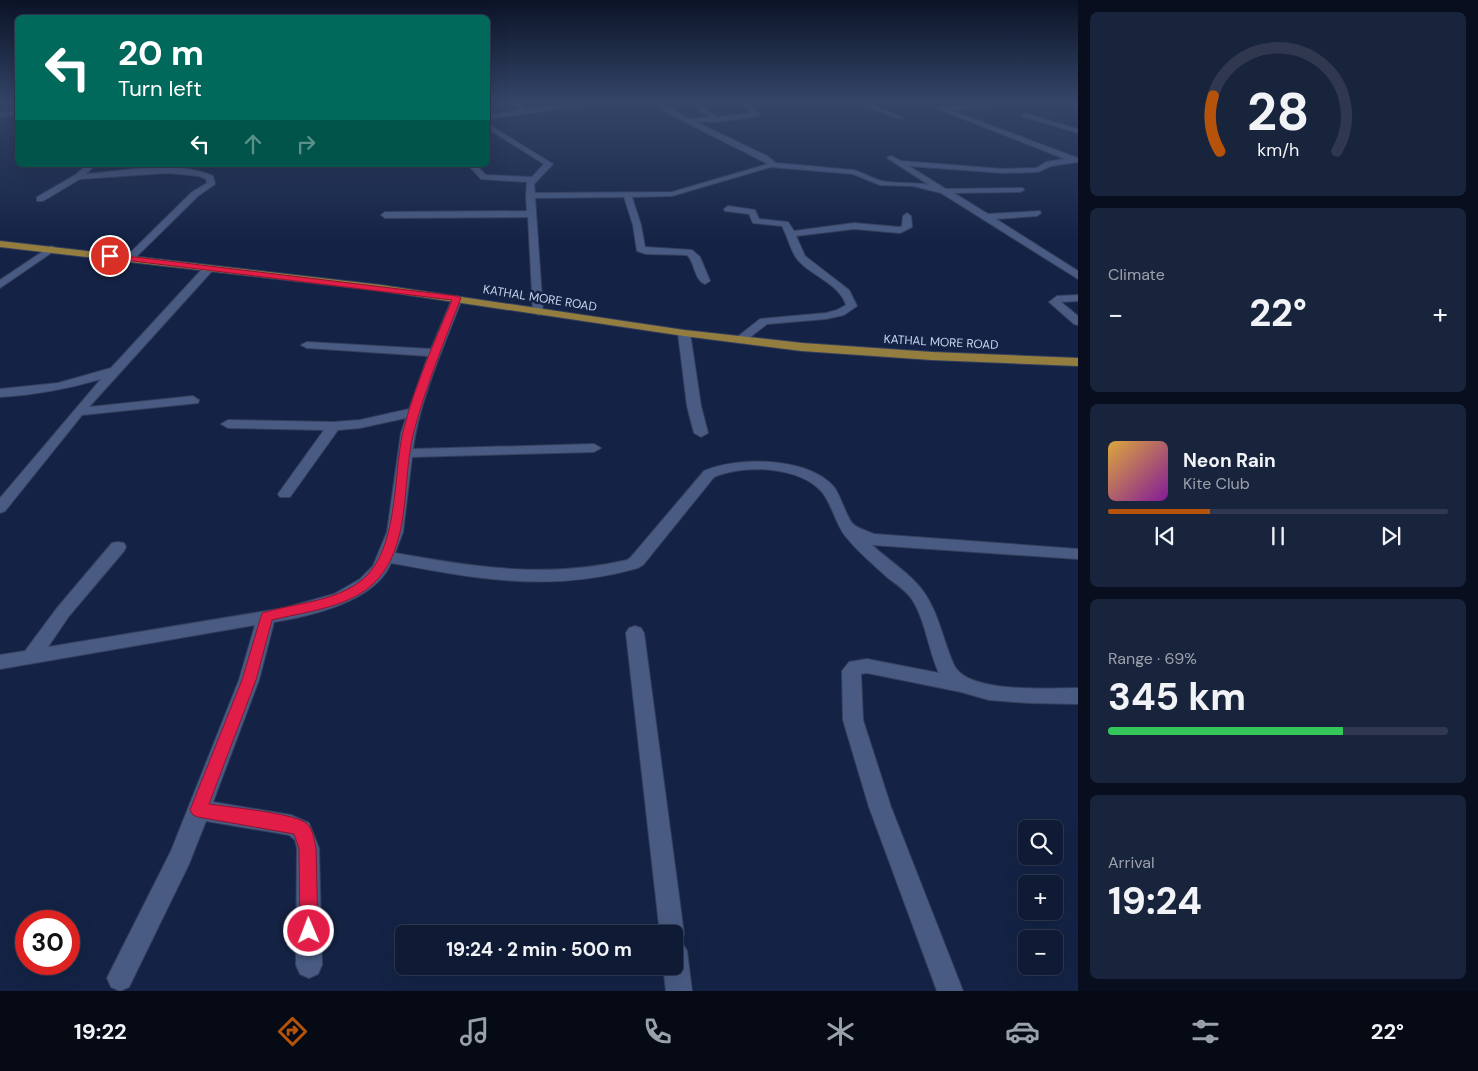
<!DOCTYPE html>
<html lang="en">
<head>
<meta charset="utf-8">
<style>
  body { margin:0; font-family:"DM Sans",sans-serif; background:#18233c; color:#f1f3f6; height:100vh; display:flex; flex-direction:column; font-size:19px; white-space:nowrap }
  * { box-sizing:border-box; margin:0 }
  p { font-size:16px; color:#9ba1ac }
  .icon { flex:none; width:28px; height:28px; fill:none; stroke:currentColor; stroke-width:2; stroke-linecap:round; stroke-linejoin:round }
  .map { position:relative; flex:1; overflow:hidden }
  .details { display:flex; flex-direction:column; gap:12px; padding:12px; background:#080e1d; width:400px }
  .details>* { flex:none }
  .hud { position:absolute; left:15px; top:15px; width:475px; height:152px; border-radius:8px; box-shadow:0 5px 20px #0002,0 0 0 1px #2f384f; background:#00695c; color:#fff; overflow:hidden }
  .buttons { position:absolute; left:1018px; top:820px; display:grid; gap:10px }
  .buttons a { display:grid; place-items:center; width:45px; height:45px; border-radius:8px; background:#0f1a34; box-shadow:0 5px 20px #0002,0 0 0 1px #2f384f; font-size:25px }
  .speed { position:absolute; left:15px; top:910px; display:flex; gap:10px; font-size:25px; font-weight:700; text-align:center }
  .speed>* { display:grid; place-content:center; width:65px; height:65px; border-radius:50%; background:#0f1a34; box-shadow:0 5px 20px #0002,0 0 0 1px #2f384f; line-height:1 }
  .speed .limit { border:8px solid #d22; background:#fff; color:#111 }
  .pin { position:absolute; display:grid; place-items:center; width:42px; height:42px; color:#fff; margin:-21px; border:2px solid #fff; border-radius:50%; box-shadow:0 1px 5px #0007 }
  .me { position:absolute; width:55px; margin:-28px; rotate:359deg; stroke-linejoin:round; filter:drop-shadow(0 0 4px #0008) }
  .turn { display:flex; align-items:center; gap:18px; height:105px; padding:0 20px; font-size:22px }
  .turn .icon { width:65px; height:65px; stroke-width:2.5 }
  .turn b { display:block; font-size:35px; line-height:42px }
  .lanes { display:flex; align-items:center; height:48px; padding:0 20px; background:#0003; justify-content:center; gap:25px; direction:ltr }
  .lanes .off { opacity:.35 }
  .big { font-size:38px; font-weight:700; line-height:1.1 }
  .details .tile { flex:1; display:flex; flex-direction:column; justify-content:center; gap:8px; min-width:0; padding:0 18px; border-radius:8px; background:#18233c }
  .details .dial { align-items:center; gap:0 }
  .dial svg { height:130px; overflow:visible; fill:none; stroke:#2f384f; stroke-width:7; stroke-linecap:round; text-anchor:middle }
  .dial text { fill:#f1f3f6; stroke:none }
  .song { display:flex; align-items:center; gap:15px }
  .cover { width:60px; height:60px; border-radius:8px; background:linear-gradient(135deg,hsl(40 70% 55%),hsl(290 70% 35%)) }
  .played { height:5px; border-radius:2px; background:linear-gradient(90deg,#b45309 30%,#2f384f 30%) }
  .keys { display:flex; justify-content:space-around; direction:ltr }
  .heat { display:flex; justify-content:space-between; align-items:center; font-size:28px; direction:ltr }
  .charge { height:8px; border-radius:4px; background:linear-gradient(90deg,#34c759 69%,#2f384f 0) }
  .trip { position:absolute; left:395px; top:925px; width:288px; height:50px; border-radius:8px; background:#0f1a34; box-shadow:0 5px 20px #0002,0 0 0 1px #2f384f; font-weight:700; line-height:50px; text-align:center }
  .tab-bar { display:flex; height:80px; justify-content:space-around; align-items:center; background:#060a15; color:#9ba1ac }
  .tab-bar .icon { width:35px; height:35px }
  .tab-bar .current { color:#b45309 }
  .tab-bar b { font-size:22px; color:#f1f3f6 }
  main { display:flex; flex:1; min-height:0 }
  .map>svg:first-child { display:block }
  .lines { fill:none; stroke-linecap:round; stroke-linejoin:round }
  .minor-casing { stroke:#363f5d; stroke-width:2 }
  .major-casing { stroke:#363f5d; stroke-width:2 }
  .minor { fill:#495b83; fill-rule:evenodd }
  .major { fill:#937e3f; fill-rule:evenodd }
  .route { fill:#e11d48; stroke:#92132f }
  .labels { text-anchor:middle; stroke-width:5; stroke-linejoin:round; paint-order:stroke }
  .far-street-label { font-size:12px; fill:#cbd6ed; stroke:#142345 }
</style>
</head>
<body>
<main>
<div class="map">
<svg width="1078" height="991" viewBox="0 0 1078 991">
  <rect width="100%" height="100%" fill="#142345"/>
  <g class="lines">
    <defs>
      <g id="minor">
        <path d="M510 102H517L526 109 585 102H605L488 119V115L520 110Z"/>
        <path d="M650 102H658L689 119 709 117 689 102H696L717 117 752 113 742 102H749L759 114V116L717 122H696L767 156 776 163 853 170C863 172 872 179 882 181 898 184 914 182 929 185L887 158 891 156 901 161 1003 169 1036 168 1046 162 1065 159 938 109 941 107 998 102H1023L950 110 1078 158V162L1051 166 1038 172 1003 173 909 166 946 189 1023 188 1024 190 1020 192 954 193 988 214 1040 211 1041 213 1037 216 996 219 1078 271V279L941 193 913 186 880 185 853 174 771 167 672 196 632 197 641 225 645 247 692 250 700 257 710 281 705 284C694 280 695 262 687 255L646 254 637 251 633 225 624 197 535 198 543 312 538 315 533 312 528 217 385 218 381 215 385 212 527 211 526 196 527 182 481 179 468 165H476L486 175 532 177 544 164 488 129V124L553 164 534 184 535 193 672 192 768 164 679 119Z"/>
        <path d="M857 102H866L903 118 898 119Z"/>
        <path d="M1062 102 1078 105V109L1063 103Z"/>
        <path d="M18 111V115L0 117V113Z"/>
        <path d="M1024 113 1078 129V133L1022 116 1021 115Z"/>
        <path d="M87 165H95L86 174C123 171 178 160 213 176L215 184 198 196 133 260H127V256L192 192 207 183 206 179 199 176 168 173 80 179 43 201H37V197L75 175Z"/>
        <path d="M728 206 755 210 759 219 788 222 794 231 854 223 899 227 902 226 903 216 907 213 911 216 912 227 900 233 854 229 796 236 805 256 849 290 857 306 844 315 826 319 767 324 744 342 740 343 734 340 736 338 760 319 826 313 837 310 846 305C839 283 811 276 797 259 790 249 788 237 782 226L753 223 749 214 725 211 724 209Z"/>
        <path d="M51 246 54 247V251L0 288V280Z"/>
        <path d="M208 266 212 267V271L89 407 193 396 199 400 198 403 82 415 5 511 0 513V498L101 379C67 389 35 395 0 397V389L58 383 111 368 204 267Z"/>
        <path d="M1078 295V301L1061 302 1078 316V325L1074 324 1049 302 1057 296Z"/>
        <path d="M457 296 462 299C445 344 419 401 413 449L594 444 601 448 594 452 412 457 403 532 395 553C474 567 546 579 627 560L631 557 704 471C738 456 808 457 834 487 841 496 847 519 853 524 858 529 868 531 874 534L1078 549V559L872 545C888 560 910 573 923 591 939 613 943 641 954 665 967 694 1050 688 1078 688V704L1029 703 989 700 961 692 867 673 861 674 863 720 891 807 963 991H937L869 807 843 720 842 671 849 662 867 659 939 673C928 650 926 620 911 598 905 590 896 584 888 578 874 565 859 553 847 538 836 526 833 506 822 492 799 466 743 464 714 477L643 565 638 568C550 593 478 579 391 563 375 602 310 616 274 622L259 680 213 802 291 815 309 823 319 848 322 965 318 974 309 978 300 974 296 965 297 848 295 840 289 835 206 821 189 864 129 987 120 991 111 987 107 978 171 851 239 680 255 625 0 669V655L25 651 57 608 112 543 118 542 124 543 126 547 124 551 69 616 48 647 284 608 334 594 360 579 373 566 387 532 401 433 406 418 360 428 338 430 290 497H280L278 494 324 430 228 428 221 424 228 420 334 422 360 420 409 409 428 356 307 348 301 345 307 342 431 349 452 299Z"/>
        <path d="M684 330 690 333 701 406 708 433 701 437 694 433 687 406 678 333Z"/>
        <path d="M635 626 641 628 644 633 684 934 681 941 687 951 692 991H666L663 966H674V934H660L626 633 629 628Z"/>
      </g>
      <path id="major" d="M0 241 381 285 684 330 802 343 932 352 1078 358V366L932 360 802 351 684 336 381 291 0 247Z"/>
    </defs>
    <use href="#minor" class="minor-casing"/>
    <use href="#major" class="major-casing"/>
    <use href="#minor" class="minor"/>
    <use href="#major" class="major"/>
  </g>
  <linearGradient id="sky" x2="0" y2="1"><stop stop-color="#0b1326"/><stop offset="0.42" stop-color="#344568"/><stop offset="1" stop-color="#344568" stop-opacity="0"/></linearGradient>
  <rect width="1078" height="241" fill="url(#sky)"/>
  <path class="route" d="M110 254 457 296 461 298C444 342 426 386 414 431 401 480 413 548 372 585 346 608 304 612 272 620L256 680 209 804C228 807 293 813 306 823 313 828 314 840 316 848L318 931 316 938 309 941 302 938 300 931 299 848 294 834 198 817 193 815 190 810 242 680 262 613C295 603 335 602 362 580 399 550 393 475 403 432 414 387 434 343 452 300L108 258 107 256Z"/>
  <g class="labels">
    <g class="far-street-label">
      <text transform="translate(540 298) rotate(9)" y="4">KATHAL MORE ROAD</text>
      <text transform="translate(941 342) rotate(3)" y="4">KATHAL MORE ROAD</text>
    </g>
  </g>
</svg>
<div class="buttons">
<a><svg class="icon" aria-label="search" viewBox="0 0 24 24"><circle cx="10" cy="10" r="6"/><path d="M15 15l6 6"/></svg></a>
<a>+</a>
<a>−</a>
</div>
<div class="speed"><div class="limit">30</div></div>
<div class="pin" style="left:110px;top:256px;background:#d93025"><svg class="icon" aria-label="arrive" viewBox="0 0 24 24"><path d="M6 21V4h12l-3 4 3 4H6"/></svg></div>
<svg class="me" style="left:309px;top:931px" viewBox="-20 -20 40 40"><circle r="17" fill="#e11d48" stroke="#fff" stroke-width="3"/><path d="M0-11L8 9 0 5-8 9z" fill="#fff"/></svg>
<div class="trip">19:24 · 2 min · 500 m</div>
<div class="hud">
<div class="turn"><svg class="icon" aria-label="left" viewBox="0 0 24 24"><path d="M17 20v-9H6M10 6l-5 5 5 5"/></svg><div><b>20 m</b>Turn left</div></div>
<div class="lanes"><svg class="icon" aria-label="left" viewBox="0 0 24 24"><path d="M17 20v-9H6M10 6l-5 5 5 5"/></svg><svg class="icon off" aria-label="ahead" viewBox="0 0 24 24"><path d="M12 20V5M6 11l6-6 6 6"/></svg><svg class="icon off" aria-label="right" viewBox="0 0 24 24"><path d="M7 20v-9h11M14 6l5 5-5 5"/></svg></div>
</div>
</div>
<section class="details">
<div class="tile dial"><svg viewBox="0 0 100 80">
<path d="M14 69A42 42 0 1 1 86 69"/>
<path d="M14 69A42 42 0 0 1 10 35" stroke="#b45309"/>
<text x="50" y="56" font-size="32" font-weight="700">28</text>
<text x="50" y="72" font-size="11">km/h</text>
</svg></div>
<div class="tile"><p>Climate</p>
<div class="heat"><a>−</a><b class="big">22°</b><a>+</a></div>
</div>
<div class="tile">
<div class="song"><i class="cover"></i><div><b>Neon Rain</b><p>Kite Club</p></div></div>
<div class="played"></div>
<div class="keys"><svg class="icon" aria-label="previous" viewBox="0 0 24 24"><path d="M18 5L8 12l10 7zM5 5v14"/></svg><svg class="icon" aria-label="pause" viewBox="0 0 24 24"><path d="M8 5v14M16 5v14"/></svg><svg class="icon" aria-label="next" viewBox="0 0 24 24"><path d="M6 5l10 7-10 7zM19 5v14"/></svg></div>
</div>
<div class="tile"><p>Range · 69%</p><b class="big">345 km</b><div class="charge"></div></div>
<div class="tile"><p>Arrival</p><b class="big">19:24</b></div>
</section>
</main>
<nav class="tab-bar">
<b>19:22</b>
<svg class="icon current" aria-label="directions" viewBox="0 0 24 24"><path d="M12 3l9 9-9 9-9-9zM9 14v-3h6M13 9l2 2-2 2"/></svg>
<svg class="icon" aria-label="music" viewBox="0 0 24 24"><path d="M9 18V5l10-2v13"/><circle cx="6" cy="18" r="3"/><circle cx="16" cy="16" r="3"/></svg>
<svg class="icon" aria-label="phone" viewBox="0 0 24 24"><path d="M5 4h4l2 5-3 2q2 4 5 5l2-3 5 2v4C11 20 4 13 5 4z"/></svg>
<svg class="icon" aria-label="climate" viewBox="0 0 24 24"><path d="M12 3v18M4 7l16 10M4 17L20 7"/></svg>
<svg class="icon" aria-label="car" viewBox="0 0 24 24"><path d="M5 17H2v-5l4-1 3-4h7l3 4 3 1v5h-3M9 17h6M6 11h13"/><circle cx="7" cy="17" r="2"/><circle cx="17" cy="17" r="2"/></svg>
<svg class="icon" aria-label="filters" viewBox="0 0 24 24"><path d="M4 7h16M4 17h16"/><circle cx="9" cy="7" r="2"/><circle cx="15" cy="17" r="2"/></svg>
<b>22°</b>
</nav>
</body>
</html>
